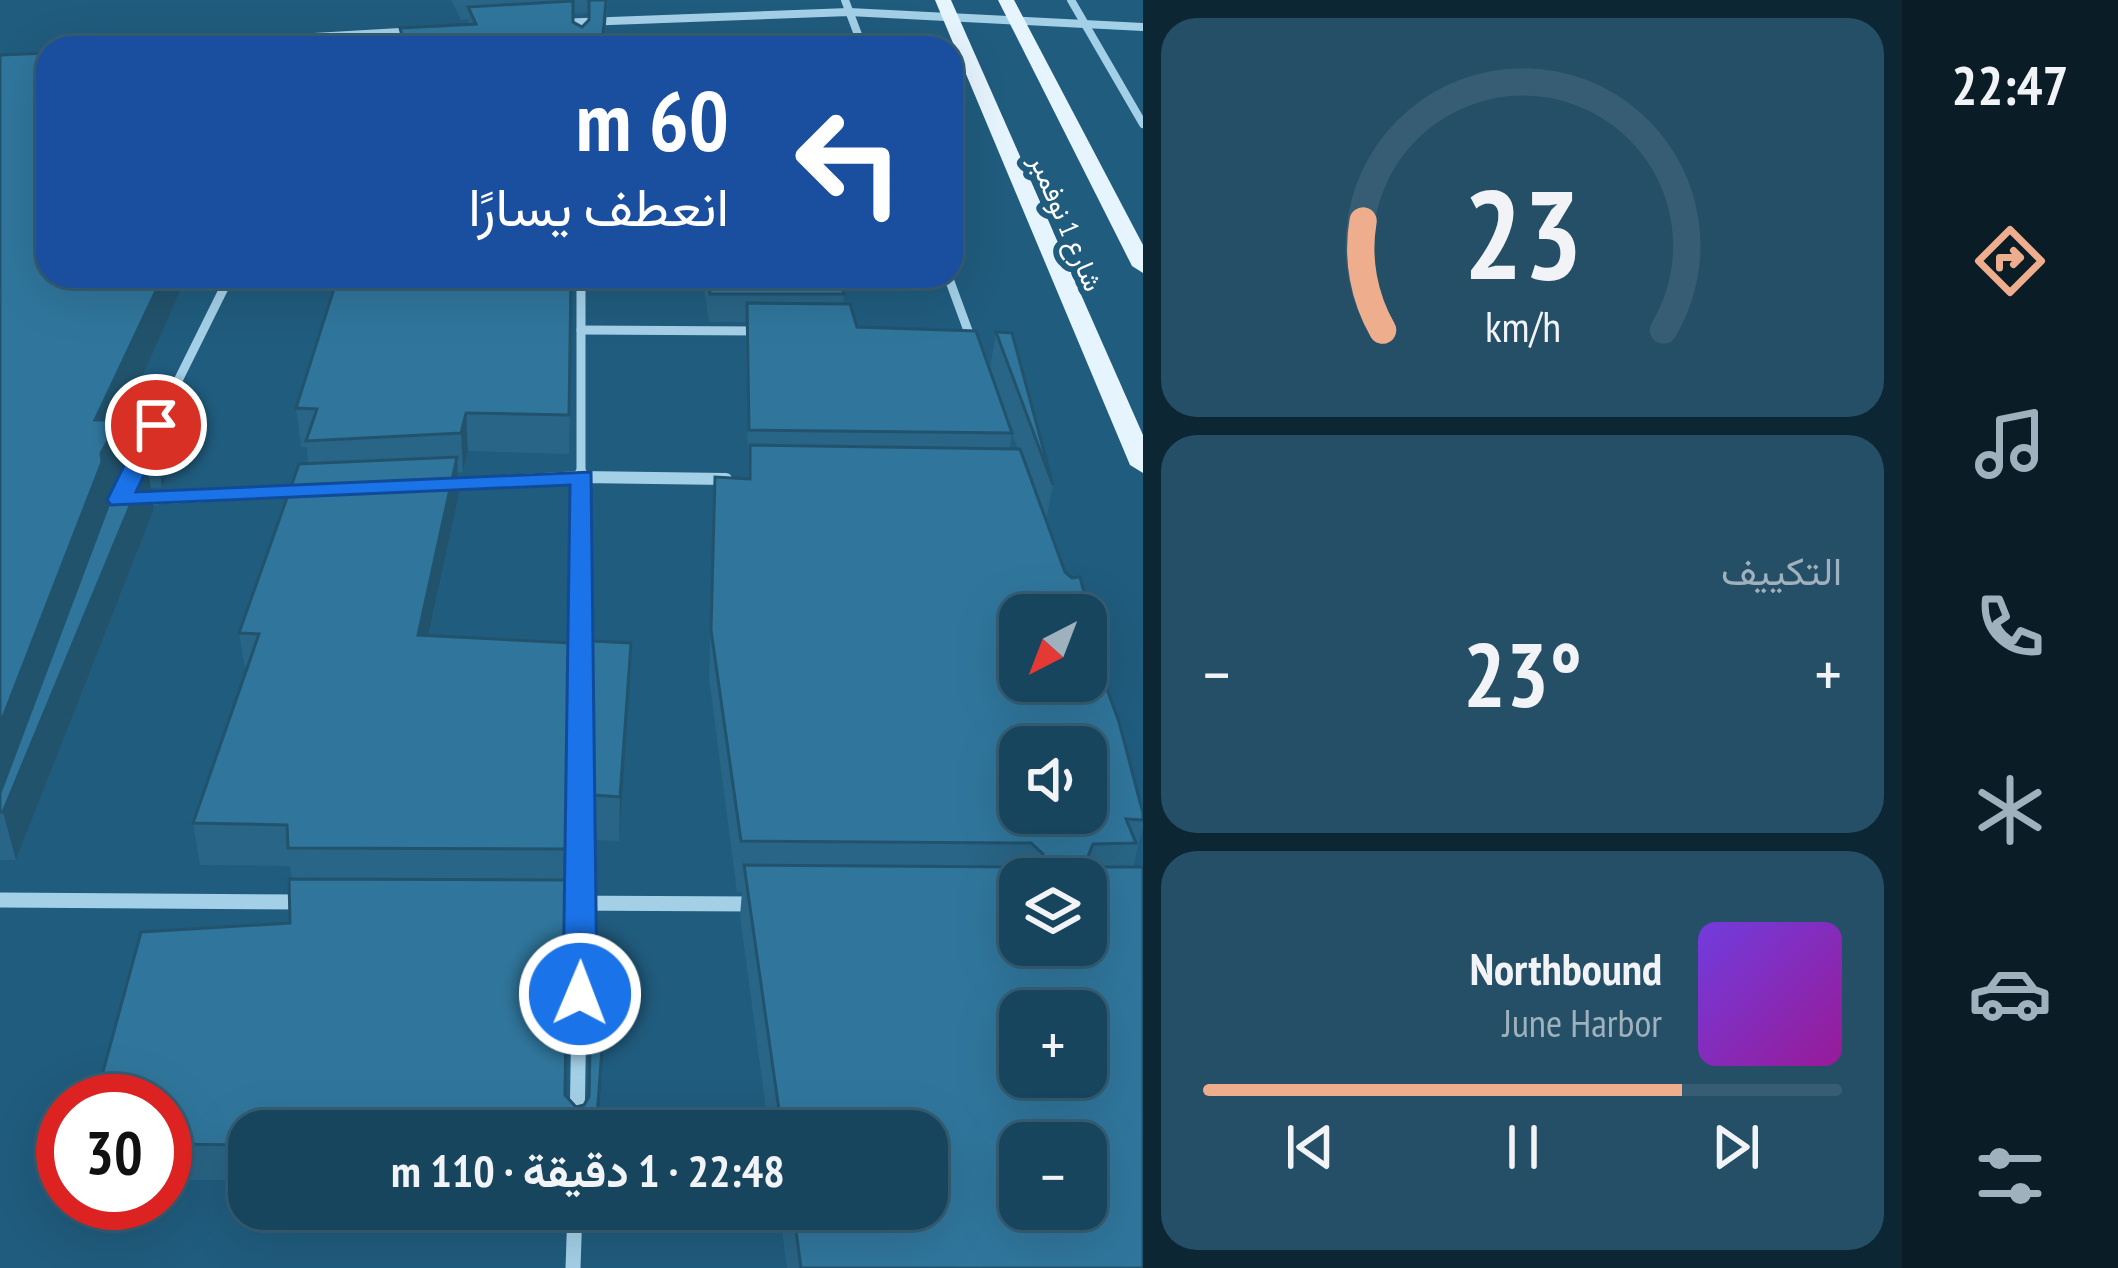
<!DOCTYPE html>
<html lang="ar">
<head>
<meta charset="utf-8">
<style>
  body { margin:0; font-family:"PT Sans Narrow",Vazirmatn,sans-serif; background:#254f67; color:#f1f3f6; direction:rtl; height:100vh; display:flex; flex-direction:column; font-size:45px; white-space:nowrap }
  * { box-sizing:border-box; margin:0 }
  p { font-size:39px; color:#9fb1bc }
  .icon { flex:none; width:66px; height:66px; fill:none; stroke:currentColor; stroke-width:2; stroke-linecap:round; stroke-linejoin:round }
  .map { position:relative; flex:1; overflow:hidden; direction:ltr }
  .details { display:flex; flex-direction:column; gap:18px; padding:18px; background:#0d2634; width:759px }
  .details>* { flex:none }
  .banner { position:absolute; left:36px; top:36px; width:927px; height:252px; border-radius:36px; box-shadow:0 12px 48px #0002,0 0 0 3px #365d73; direction:rtl; background:#1a4fa0; color:#fff; overflow:hidden }
  .needle { width:78px; rotate:222deg }
  .tools { position:absolute; left:999px; top:594px; display:grid; gap:24px }
  .tools a { display:grid; place-items:center; width:108px; height:108px; border-radius:24px; background:#18455e; box-shadow:0 12px 48px #0002,0 0 0 3px #365d73; font-size:60px }
  .speed { position:absolute; left:36px; top:1074px; display:flex; gap:24px; font-size:60px; font-weight:700; text-align:center }
  .speed>* { display:grid; place-content:center; width:156px; height:156px; border-radius:50%; background:#18455e; box-shadow:0 12px 48px #0002,0 0 0 3px #365d73; line-height:1 }
  .speed .limit { border:18px solid #d22; background:#fff; color:#111 }
  .pin { position:absolute; display:grid; place-items:center; width:102px; height:102px; color:#fff; margin:-51px; border:6px solid #fff; border-radius:50%; box-shadow:0 3px 12px #0007 }
  .me { position:absolute; width:132px; margin:-66px; rotate:1deg; stroke-linejoin:round; filter:drop-shadow(0 0 9px #0008) }
  .turn { display:flex; align-items:center; gap:42px; height:252px; padding:0 36px; font-size:54px }
  .turn .icon { width:156px; height:156px; stroke-width:2.5 }
  .turn b { display:block; font-size:84px; line-height:102px }
  .big { font-size:90px; font-weight:700; line-height:1.1 }
  .details .card { flex:1; display:flex; flex-direction:column; justify-content:center; gap:18px; min-width:0; padding:0 42px; border-radius:36px; background:#254f67 }
  .details .dial { align-items:center; gap:0 }
  .dial svg { height:312px; overflow:visible; fill:none; stroke:#365d73; stroke-width:7; stroke-linecap:round; text-anchor:middle }
  .dial text { fill:#f1f3f6; stroke:none }
  .song { display:flex; align-items:center; gap:36px }
  .cover { width:144px; height:144px; border-radius:18px; background:linear-gradient(135deg,hsl(260 70% 55%),hsl(300 70% 35%)) }
  .played { height:12px; border-radius:6px; background:linear-gradient(90deg,#eead8d 75%,#365d73 75%) }
  .keys { display:flex; justify-content:space-around; direction:ltr }
  .heat { display:flex; justify-content:space-between; align-items:center; font-size:66px; direction:ltr }
  .trip { position:absolute; left:228px; top:1110px; width:720px; height:120px; border-radius:36px; background:#18455e; box-shadow:0 12px 48px #0002,0 0 0 3px #365d73; font-weight:700; line-height:120px; text-align:center; direction:rtl }
  main { display:flex; flex:1; min-height:0 }
  .tabs { display:flex; flex-direction:column; width:216px; justify-content:space-around; align-items:center; background:#0a1c26; color:#9fb1bc }
  .tabs .icon { width:84px; height:84px }
  .tabs .current { color:#eead8d }
  .tabs b { font-size:54px; color:#f1f3f6 }
  .map>svg:first-child { display:block }
  .lines { fill:none; stroke-linecap:round; stroke-linejoin:round }
  .street-far3 { stroke:#a4d0e7; stroke-width:8 }
  .street-far2 { stroke:#a4d0e7; stroke-width:9 }
  .street-far1 { stroke:#a4d0e7; stroke-width:12 }
  .street { stroke:#a4d0e7; stroke-width:15 }
  .primary { fill:#e6f4fd; fill-rule:evenodd }
  .wall { fill:#296586; fill-rule:evenodd }
  .shaded-wall { fill:#22536d }
  .building { fill:#30769c; stroke:#22536d; stroke-width:3; fill-rule:evenodd }
  .route { fill:#1a73e8; stroke:#114b97; stroke-width:3 }
  .labels { text-anchor:middle; stroke-width:12; stroke-linejoin:round; paint-order:stroke }
  .far-street-label { font-size:27px; fill:#fff; stroke:#205c7e }
</style>
</head>
<body>
<main>
<nav class="tabs">
<b>22:47</b>
<svg class="icon current" aria-label="directions" viewBox="0 0 24 24"><path d="M12 3l9 9-9 9-9-9zM9 14v-3h6M13 9l2 2-2 2"/></svg>
<svg class="icon" aria-label="music" viewBox="0 0 24 24"><path d="M9 18V5l10-2v13"/><circle cx="6" cy="18" r="3"/><circle cx="16" cy="16" r="3"/></svg>
<svg class="icon" aria-label="phone" viewBox="0 0 24 24"><path d="M5 4h4l2 5-3 2q2 4 5 5l2-3 5 2v4C11 20 4 13 5 4z"/></svg>
<svg class="icon" aria-label="climate" viewBox="0 0 24 24"><path d="M12 3v18M4 7l16 10M4 17L20 7"/></svg>
<svg class="icon" aria-label="car" viewBox="0 0 24 24"><path d="M5 17H2v-5l4-1 3-4h7l3 4 3 1v5h-3M9 17h6M6 11h13"/><circle cx="7" cy="17" r="2"/><circle cx="17" cy="17" r="2"/></svg>
<svg class="icon" aria-label="filters" viewBox="0 0 24 24"><path d="M4 7h16M4 17h16"/><circle cx="9" cy="7" r="2"/><circle cx="15" cy="17" r="2"/></svg>
</nav>
<section class="details">
<div class="card dial"><svg viewBox="0 0 100 80">
<path d="M14 69A42 42 0 1 1 86 69"/>
<path d="M14 69A42 42 0 0 1 9 41" stroke="#eead8d"/>
<text x="50" y="56" font-size="32" font-weight="700">23</text>
<text x="50" y="72" font-size="11">km/h</text>
</svg></div>
<div class="card"><p>التكييف</p>
<div class="heat"><a>−</a><b class="big">23°</b><a>+</a></div>
</div>
<div class="card">
<div class="song"><i class="cover"></i><div><b>Northbound</b><p>June Harbor</p></div></div>
<div class="played"></div>
<div class="keys"><svg class="icon" aria-label="previous" viewBox="0 0 24 24"><path d="M18 5L8 12l10 7zM5 5v14"/></svg><svg class="icon" aria-label="pause" viewBox="0 0 24 24"><path d="M8 5v14M16 5v14"/></svg><svg class="icon" aria-label="next" viewBox="0 0 24 24"><path d="M6 5l10 7-10 7zM19 5v14"/></svg></div>
</div>
</section>
<div class="map">
<svg width="1143" height="1268" viewBox="0 0 1143 1268">
  <rect width="100%" height="100%" fill="#205c7e"/>
  <g class="lines">
    <g class="street-far3">
      <path d="M845 0 863 48"/>
      <path d="M1071 0 1143 124"/>
      <path d="M557 23 849 12 1143 27"/>
      <path d="M126 48 417 31"/>
    </g>
    <g class="street-far2">
      <path d="M581 276V476"/>
      <path d="M948 276 974 347"/>
      <path d="M581 330 758 331"/>
      <path d="M153 431 230 276"/>
    </g>
    <g class="street-far1">
      <path d="M581 473 582 822"/>
      <path d="M446 484 582 477 726 479"/>
      <path d="M141 499 300 491"/>
    </g>
    <g class="street">
      <path d="M0 900 305 902"/>
      <path d="M553 903 755 904"/>
      <path d="M577 1131 582 819"/>
      <path d="M573 1268 575 1209"/>
    </g>
    <g class="primary">
      <path d="M935 0H951L1143 435V473L1130 465Z"/>
      <path d="M998 0H1014L1143 245V273L1132 266Z"/>
    </g>
  </g>
  <g class="wall">
    <path d="M451 0H608L604 48H401L400 28 468 24V19L461 20ZM589 13V20L582 27 573 22V14Z"/>
    <path d="M0 55 48 276H187L121 424 127 463 126 466H135L131 444 140 419 172 464 162 487 150 488 154 509 16 860H0Z"/>
    <path d="M572 276 569 454 468 451 463 472 458 473 459 494 429 636 571 643 566 1096 576 1107 584 1105 589 1096 609 952 608 987 598 1131H249V1180H165V1101L290 923 292 879 290 866 200 865 193 823 246 673 239 633 308 464 307 447H301L296 408Z"/>
    <path d="M702 276H839L844 294 843 304 857 327 990 369 996 332 1053 485 1046 520 1088 635 1143 813V827L1133 867 1143 1268H787L779 1209H927V1131H769L740 916 742 892H737L709 678 715 477 748 479 746 322H709ZM1012 433 1018 449H1010Z"/>
    <path d="M631 643 630 685 619 841 594 840 592 684Z"/>
  </g>
  <g class="shaded-wall">
    <path d="M163 276H187L121 424 127 463 109 496 110 505 0 806V725L95 420Z"/>
    <path d="M466 413 468 451 463 472 461 433Z"/>
    <path d="M165 420 172 464 162 487 155 443Z"/>
    <path d="M457 457 459 494 420 675 418 635Z"/>
    <path d="M147 465 154 509 16 860 3 812Z"/>
    <path d="M631 643 630 685 619 841 620 797Z"/>
    <path d="M609 952 608 987 598 1131H596Z"/>
  </g>
  <g class="building">
    <path d="M589 0H606L602 48H405L400 28 476 24 468 7 573 1V22L582 27 589 20Z"/>
    <path d="M301 38 297 48H129Z"/>
    <path d="M48 53V276H163L95 420H120L101 453 102 462 0 725V55Z"/>
    <path d="M338 276H571L569 415 466 413 461 433 306 441 317 409 296 408Z"/>
    <path d="M707 276H839L844 294H710Z"/>
    <path d="M747 303 850 304 857 327 976 331 1012 433 749 430Z"/>
    <path d="M996 332 1012 333 1053 485Z"/>
    <path d="M140 419 165 420 155 443 131 444Z"/>
    <path d="M750 445 1020 449 1065 572 1072 578 1080 577 1091 619 1086 632 1119 722 1143 813V820L1126 819 1136 843 1093 844 1087 859 1099 867H1143V1268H801L793 1209H927V1131H782L744 865 1031 867 1041 862 1043 854 1031 843 741 841 711 630 715 477 750 479ZM1020 615H1086V681H1020ZM1020 747H1086V813H1020ZM1020 879H1086V945H1020ZM1020 1011H1086V1077H1020ZM1020 1143H1086V1209H1020Z"/>
    <path d="M457 457 418 635 571 643 569 849 288 848 287 825 193 823 259 634 239 633 299 464Z"/>
    <path d="M147 465 3 812H0V793L123 466Z"/>
    <path d="M592 641 631 643 620 797 594 795Z"/>
    <path d="M289 879 568 880 565 1095 576 1107 584 1105 589 1096 592 951 609 952 596 1131H249V1145L165 1144V1101H95L141 932 290 923Z"/>
  </g>
  <path class="route" d="M156 418 168 425 136 492 591 472 597 994 592 1004 580 1007 568 1004 563 994 570 485 111 505 107 500 144 425Z"/>
  <g class="labels">
    <g class="far-street-label">
      <text transform="translate(1066 223) rotate(67)" y="9">شارع 1 نوفمبر</text>
    </g>
  </g>
</svg>
<div class="tools">
<a><svg class="needle" viewBox="-14 -14 28 28"><path d="M0-13l5 13h-10z" fill="#e53935"/><path d="M0 13l5-13h-10z" fill="#9fb1bc"/></svg></a>
<a><svg class="icon" aria-label="sound" viewBox="0 0 24 24"><path d="M4 9h4l5-4v14l-5-4H4zM17 9q2 3 0 6"/></svg></a>
<a><svg class="icon" aria-label="layers" viewBox="0 0 24 24"><path d="M12 4l9 5-9 5-9-5zM3 14l9 5 9-5"/></svg></a>
<a>+</a>
<a>−</a>
</div>
<div class="speed"><div class="limit">30</div></div>
<div class="pin" style="left:156px;top:425px;background:#d93025"><svg class="icon" aria-label="arrive" viewBox="0 0 24 24"><path d="M6 21V4h12l-3 4 3 4H6"/></svg></div>
<svg class="me" style="left:580px;top:994px" viewBox="-20 -20 40 40"><circle r="17" fill="#1a73e8" stroke="#fff" stroke-width="3"/><path d="M0-11L8 9 0 5-8 9z" fill="#fff"/></svg>
<div class="trip">22:48 · 1 دقيقة · 110 m</div>
<div class="banner">
<div class="turn"><svg class="icon" aria-label="left" viewBox="0 0 24 24"><path d="M17 20v-9H6M10 6l-5 5 5 5"/></svg><div><b>60 m</b>انعطف يسارًا</div></div>
</div>
</div>
</main>
</body>
</html>
